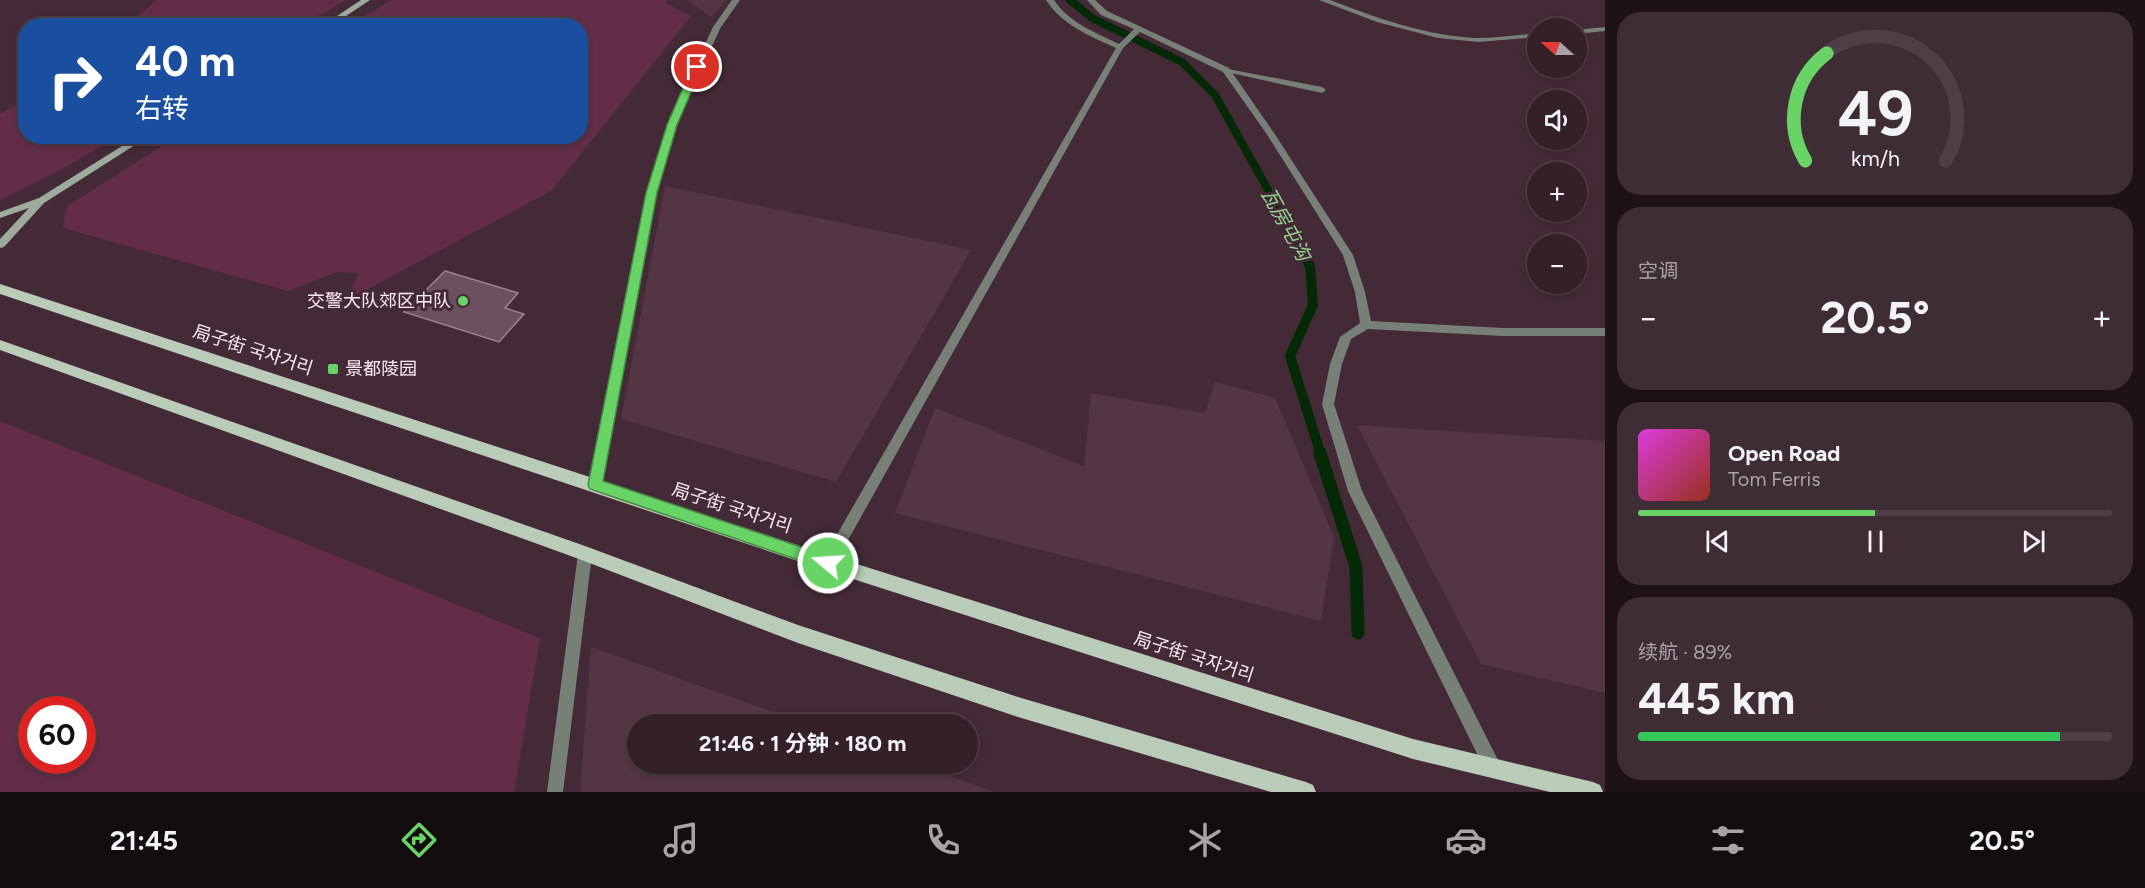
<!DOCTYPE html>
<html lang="zh">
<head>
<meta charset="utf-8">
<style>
  body { margin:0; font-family:Figtree,"Noto Sans SC","Noto Sans KR",sans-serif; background:#3e2d35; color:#f1f3f6; height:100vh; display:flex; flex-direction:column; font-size:22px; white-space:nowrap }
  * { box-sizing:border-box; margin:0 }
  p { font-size:20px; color:#a9a3a8 }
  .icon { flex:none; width:33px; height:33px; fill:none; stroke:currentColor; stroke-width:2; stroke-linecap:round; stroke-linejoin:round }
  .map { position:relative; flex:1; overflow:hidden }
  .sheet { display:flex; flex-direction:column; gap:12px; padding:12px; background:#1c1217; width:540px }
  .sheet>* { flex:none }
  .hud { position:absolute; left:18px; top:18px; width:570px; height:126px; border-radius:24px; box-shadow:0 3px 9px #0003,0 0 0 2px #4e3e46; background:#1a4fa0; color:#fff; overflow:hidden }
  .needle { width:39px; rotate:291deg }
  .tools { position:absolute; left:1527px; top:18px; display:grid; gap:12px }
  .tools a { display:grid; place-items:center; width:60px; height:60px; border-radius:50%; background:#332029; box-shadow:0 3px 9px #0003,0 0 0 2px #4e3e46; font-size:30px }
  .speed { position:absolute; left:18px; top:696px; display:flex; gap:12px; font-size:30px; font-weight:700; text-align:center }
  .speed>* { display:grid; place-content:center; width:78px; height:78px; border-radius:50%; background:#332029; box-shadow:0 3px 9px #0003,0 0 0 2px #4e3e46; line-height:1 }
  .speed .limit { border:9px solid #d22; background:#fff; color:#111 }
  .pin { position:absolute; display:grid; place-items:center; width:51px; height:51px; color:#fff; margin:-26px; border:3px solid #fff; border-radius:50%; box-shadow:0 2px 6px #0007 }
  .me { position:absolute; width:66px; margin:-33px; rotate:288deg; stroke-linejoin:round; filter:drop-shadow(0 0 4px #0008) }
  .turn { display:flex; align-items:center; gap:21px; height:126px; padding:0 18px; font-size:27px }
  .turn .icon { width:78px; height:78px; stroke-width:2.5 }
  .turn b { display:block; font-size:42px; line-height:51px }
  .big { font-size:45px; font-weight:700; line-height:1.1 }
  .sheet .card { flex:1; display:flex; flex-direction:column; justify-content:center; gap:9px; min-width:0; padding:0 21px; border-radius:24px; background:#3e2d35 }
  .sheet .dial { align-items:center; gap:0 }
  .dial svg { height:156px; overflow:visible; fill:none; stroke:#4e3e46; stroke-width:7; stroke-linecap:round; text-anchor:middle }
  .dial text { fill:#f1f3f6; stroke:none }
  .song { display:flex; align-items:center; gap:18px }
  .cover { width:72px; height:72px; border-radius:9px; background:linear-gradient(135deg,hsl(300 70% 55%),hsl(10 70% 35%)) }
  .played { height:6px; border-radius:3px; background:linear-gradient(90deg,#68d465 50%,#4e3e46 50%) }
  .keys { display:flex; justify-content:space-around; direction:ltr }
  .heat { display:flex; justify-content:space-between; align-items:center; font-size:33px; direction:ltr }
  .charge { height:9px; border-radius:4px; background:linear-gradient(90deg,#34c759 89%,#4e3e46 0) }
  .trip { position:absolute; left:627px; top:714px; width:351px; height:60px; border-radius:30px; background:#332029; box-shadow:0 3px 9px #0003,0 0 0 2px #4e3e46; font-weight:700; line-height:60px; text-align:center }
  .dock { display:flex; height:96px; justify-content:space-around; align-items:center; background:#140d10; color:#a9a3a8 }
  .dock .icon { width:42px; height:42px }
  .dock .selected { color:#68d465 }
  .dock b { font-size:27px; color:#f1f3f6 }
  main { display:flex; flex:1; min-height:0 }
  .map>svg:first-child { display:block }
  .built { fill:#533544 }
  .green { fill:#632d4a; fill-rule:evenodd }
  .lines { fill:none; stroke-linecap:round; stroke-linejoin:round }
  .stream-far2 { stroke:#042a05; stroke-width:8 }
  .stream-far1 { stroke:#042a05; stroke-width:10 }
  .stream { stroke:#042a05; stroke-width:13 }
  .building { fill:#6c505d; stroke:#a0818f; stroke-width:1.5 }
  .lane { fill:#778076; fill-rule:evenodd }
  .street { fill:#778076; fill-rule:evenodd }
  .secondary { fill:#9cab9b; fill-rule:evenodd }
  .primary { fill:#b9ccb7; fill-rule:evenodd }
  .route { fill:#68d465; stroke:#448a42; stroke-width:1.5 }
  .poi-dot { fill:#68d465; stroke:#442a37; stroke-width:2 }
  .labels { text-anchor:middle; stroke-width:6; stroke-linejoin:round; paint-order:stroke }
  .poi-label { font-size:18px; fill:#fbeaf2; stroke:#442a37; text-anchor:end }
  .street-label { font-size:18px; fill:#fbeaf2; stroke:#442a37 }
  .water-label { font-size:20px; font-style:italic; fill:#90d58c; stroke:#442a37 }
</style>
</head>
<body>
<main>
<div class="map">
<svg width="1605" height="792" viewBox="0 0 1605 792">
  <rect width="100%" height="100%" fill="#442a37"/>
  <g class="built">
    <path d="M687 0H727L711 17Z"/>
    <path d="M665 186 971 250 836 482 621 419Z"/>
    <path d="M1215 382 1275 398 1334 537 1321 621 895 513 935 408 1084 466 1091 393 1205 413Z"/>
    <path d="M1357 425 1605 441V693L1481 664Z"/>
    <path d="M591 647 807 724H638V764H916L995 792H580Z"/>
  </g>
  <g class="green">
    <path d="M157 0H346L303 25H127Z"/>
    <path d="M391 0H667L665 3 691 16 551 191 347 300 359 273 337 272 288 291 63 228 66 207 176 137 580 136V26L351 25Z"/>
    <path d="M25 99 26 136 117 137 62 169 0 200V114Z"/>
    <path d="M0 421 540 638 514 792H0ZM32 710H82V760H32Z"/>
  </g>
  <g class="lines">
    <path class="stream-far2" d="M1070 0 1092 18 1182 62 1215 95 1272 197"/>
    <path class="stream-far1" d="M1271 196 1310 266 1313 305 1290 356 1321 455"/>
    <path class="stream" d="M1320 453 1356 567 1358 633"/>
  </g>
  <path class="building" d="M445 271 518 293 505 308 524 314 499 342 404 312Z"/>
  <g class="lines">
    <path class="lane" d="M1223 68 1322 87 1326 90 1322 93 1226 72 1222 70Z"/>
    <g class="street">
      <path d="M732 0H740L721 27 675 125 656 193 602 485 600 489 595 490 590 489 588 485 646 193 667 125 713 27Z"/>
      <path d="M1046 0H1054C1068 22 1096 33 1119 44L1134 29 1101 15 1087 0H1095L1107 11 1229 68 1274 133 1353 255 1365 292 1371 321 1503 328H1605V336H1503L1368 329 1351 339 1342 364 1334 404 1362 491 1499 762 1501 768 1499 774 1493 776 1487 774 1348 491 1322 404 1330 364 1340 337 1360 323 1355 292 1343 255 1266 133 1223 72 1140 32 1123 48 833 567 828 569 823 567 821 563 823 559 1116 48C1090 36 1062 25 1046 0Z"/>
      <path d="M1319 0H1330C1377 18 1426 36 1477 38 1497 38 1518 35 1538 33V37L1478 42 1438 38 1377 22Z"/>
      <path d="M1605 27V31L1576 34V30Z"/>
      <path d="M585 548 590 550 592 554 563 792H547L578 554 580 550Z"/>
    </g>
    <g class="secondary">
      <path d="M361 0H370L331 26H322Z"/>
      <path d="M138 136H149L44 203 4 247 0 248V239L29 208 0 218V212L39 198Z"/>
    </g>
    <g class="primary">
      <path d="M0 284 828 555 1413 739 1593 782 1600 785 1603 792H1550L1413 759 828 571 0 294Z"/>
      <path d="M0 340 585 546 798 625 1018 697 1306 782 1313 785 1316 792H1271L1018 717 798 643 579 559 0 350Z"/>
    </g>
  </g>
  <path class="route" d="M697 64 702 67 677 125 657 193 603 481 834 558 836 563 834 568 828 570 590 489 588 485 646 193 667 125 692 67Z"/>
  <g class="poi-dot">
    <circle cx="463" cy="301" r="6"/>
    <rect x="327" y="363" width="12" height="12" rx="3"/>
  </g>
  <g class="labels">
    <g class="poi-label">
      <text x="451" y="307">交警大队郊区中队</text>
      <text x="345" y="375" text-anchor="start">景都陵园</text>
    </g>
    <g class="street-label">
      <text transform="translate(253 350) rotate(18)" y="6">局子街 국자거리</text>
      <text transform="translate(732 508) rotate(18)" y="6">局子街 국자거리</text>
      <text transform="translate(1194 657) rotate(18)" y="6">局子街 국자거리</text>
    </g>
    <g class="water-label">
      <text transform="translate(1286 224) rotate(61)" y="7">瓦房屯沟</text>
    </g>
  </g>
</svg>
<div class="tools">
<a><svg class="needle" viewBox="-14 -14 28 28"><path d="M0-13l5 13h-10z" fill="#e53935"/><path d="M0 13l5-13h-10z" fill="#a9a3a8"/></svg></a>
<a><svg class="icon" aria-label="sound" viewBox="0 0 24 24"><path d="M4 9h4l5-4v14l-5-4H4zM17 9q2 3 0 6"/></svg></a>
<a>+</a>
<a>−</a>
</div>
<div class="speed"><div class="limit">60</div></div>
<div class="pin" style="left:697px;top:67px;background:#d93025"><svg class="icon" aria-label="arrive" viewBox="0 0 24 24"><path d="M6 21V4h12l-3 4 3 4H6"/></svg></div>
<svg class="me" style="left:828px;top:563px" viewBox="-20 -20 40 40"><circle r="17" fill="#68d465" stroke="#fff" stroke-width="3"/><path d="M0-11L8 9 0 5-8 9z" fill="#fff"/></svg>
<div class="trip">21:46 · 1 分钟 · 180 m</div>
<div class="hud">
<div class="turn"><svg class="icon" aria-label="right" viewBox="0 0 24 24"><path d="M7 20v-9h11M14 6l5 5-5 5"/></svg><div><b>40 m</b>右转</div></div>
</div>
</div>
<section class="sheet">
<div class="card dial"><svg viewBox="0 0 100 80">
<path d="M14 69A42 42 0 1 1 86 69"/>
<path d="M14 69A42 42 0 0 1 25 14" stroke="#68d465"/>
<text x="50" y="56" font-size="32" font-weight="700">49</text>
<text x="50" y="72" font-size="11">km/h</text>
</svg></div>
<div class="card"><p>空调</p>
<div class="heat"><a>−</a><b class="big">20.5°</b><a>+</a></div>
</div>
<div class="card">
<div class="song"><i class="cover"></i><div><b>Open Road</b><p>Tom Ferris</p></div></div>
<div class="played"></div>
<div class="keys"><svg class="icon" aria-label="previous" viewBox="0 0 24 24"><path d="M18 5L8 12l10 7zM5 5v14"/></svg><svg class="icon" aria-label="pause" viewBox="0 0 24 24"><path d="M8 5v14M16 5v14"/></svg><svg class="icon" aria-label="next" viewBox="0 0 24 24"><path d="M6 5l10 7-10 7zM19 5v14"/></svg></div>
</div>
<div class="card"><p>续航 · 89%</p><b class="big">445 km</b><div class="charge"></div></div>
</section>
</main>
<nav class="dock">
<b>21:45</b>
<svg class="icon selected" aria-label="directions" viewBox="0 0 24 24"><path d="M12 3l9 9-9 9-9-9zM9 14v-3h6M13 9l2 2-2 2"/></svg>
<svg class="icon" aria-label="music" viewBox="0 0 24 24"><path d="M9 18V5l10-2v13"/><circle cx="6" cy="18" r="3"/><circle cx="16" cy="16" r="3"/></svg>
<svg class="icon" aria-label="phone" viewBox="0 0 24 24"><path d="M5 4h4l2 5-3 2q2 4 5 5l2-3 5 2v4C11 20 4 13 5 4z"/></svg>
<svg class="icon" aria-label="climate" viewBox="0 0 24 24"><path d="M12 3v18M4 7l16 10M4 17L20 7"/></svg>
<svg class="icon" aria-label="car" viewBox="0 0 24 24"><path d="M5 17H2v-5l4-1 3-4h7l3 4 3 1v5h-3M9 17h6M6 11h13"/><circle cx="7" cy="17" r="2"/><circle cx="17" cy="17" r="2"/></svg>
<svg class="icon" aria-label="filters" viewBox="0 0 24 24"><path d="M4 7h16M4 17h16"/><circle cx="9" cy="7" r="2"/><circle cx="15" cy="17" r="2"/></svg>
<b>20.5°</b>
</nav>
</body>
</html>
